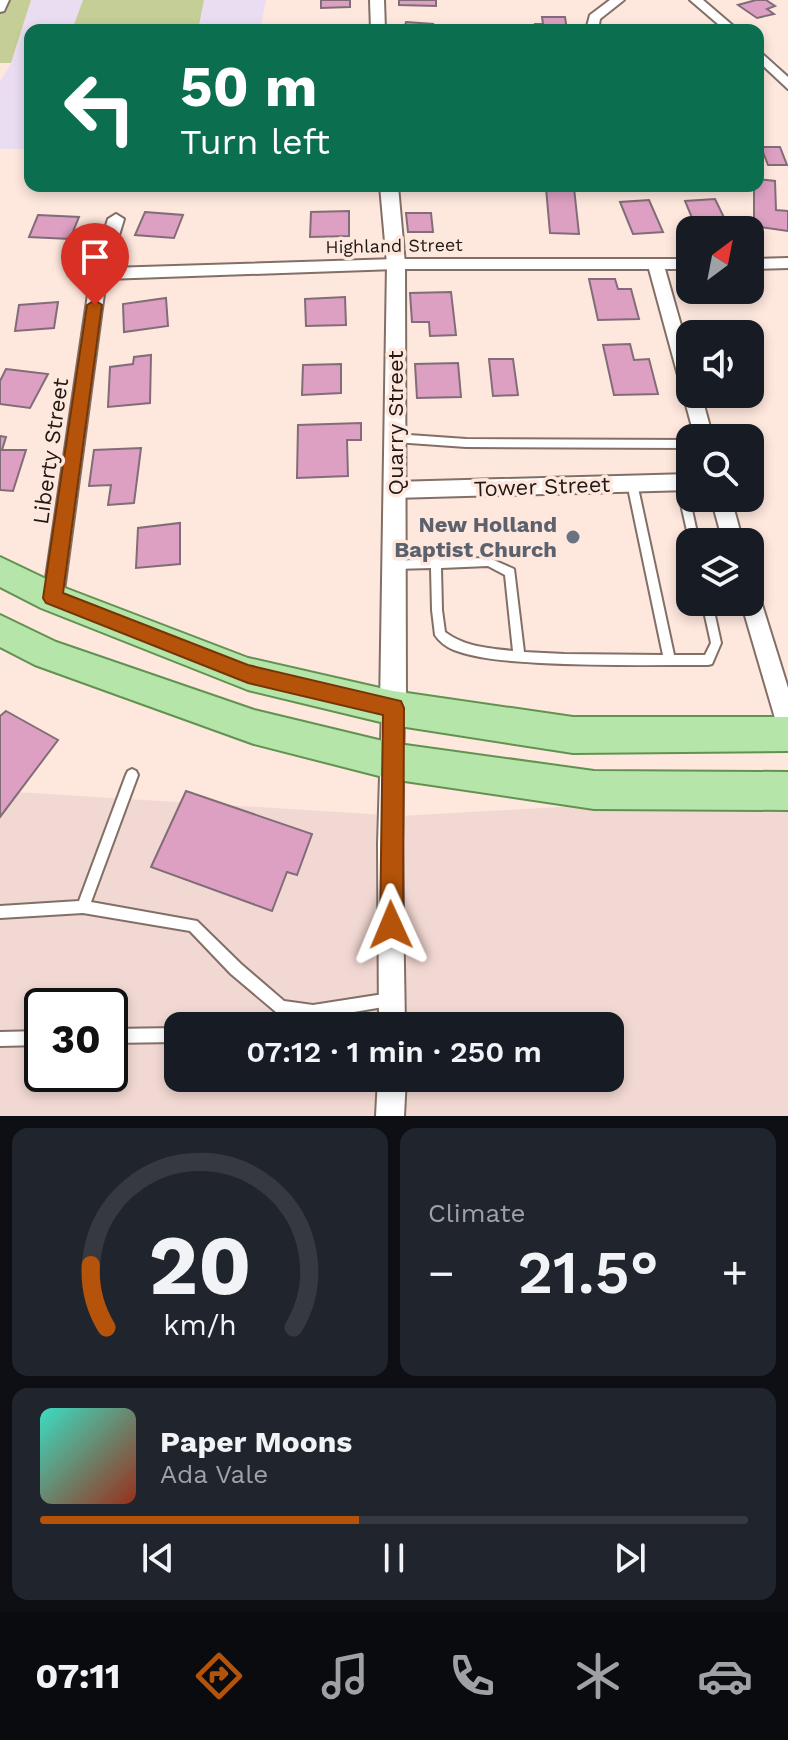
<!DOCTYPE html>
<html lang="en">
<head>
<meta charset="utf-8">
<style>
  body { margin:0; font-family:"Work Sans",sans-serif; background:#20242c; color:#f1f3f6; height:100vh; display:flex; flex-direction:column; font-size:30px; white-space:nowrap }
  * { box-sizing:border-box; margin:0 }
  p { font-size:26px; color:#9ea1a6 }
  .icon { flex:none; width:44px; height:44px; fill:none; stroke:currentColor; stroke-width:2; stroke-linecap:round; stroke-linejoin:round }
  .map { position:relative; height:1116px; overflow:hidden }
  .side { display:flex; flex-direction:column; gap:12px; padding:12px; background:#0d0f14; flex:1 }
  .side>* { flex:none }
  .hud { position:absolute; left:24px; top:24px; width:740px; height:168px; border-radius:16px; box-shadow:0 4px 12px #0003; background:#0b6e4f; color:#fff; overflow:hidden }
  .needle { width:52px; rotate:32deg }
  .tools { position:absolute; left:676px; top:216px; display:grid; gap:16px }
  .tools a { display:grid; place-items:center; width:88px; height:88px; border-radius:16px; background:#171b24; box-shadow:0 4px 12px #0003; font-size:40px }
  .speed { position:absolute; left:24px; top:988px; display:flex; gap:16px; font-size:40px; font-weight:700; text-align:center }
  .speed>* { display:grid; place-content:center; width:104px; height:104px; border-radius:50%; background:#171b24; box-shadow:0 4px 12px #0003; line-height:1 }
  .speed .limit { border:4px solid #111; border-radius:12px; background:#fff; color:#111 }
  .pin { position:absolute; display:grid; place-items:center; width:68px; height:68px; color:#fff; margin:-82px -34px; border-radius:50% 50% 50% 0; rotate:-45deg; box-shadow:0 0 8px #0007 }
  .pin .icon { rotate:45deg }
  .me { position:absolute; width:88px; margin:-44px; rotate:359deg; stroke-linejoin:round; filter:drop-shadow(0 0 6px #0008) }
  .turn { display:flex; align-items:center; gap:28px; height:168px; padding:0 24px; font-size:36px }
  .turn .icon { width:104px; height:104px; stroke-width:2.5 }
  .turn b { display:block; font-size:56px; line-height:68px }
  .big { font-size:60px; font-weight:600; line-height:1.1 }
  .side .card { flex:1; display:flex; flex-direction:column; justify-content:center; gap:12px; min-width:0; padding:0 28px; border-radius:16px; background:#20242c }
  .side .dial { align-items:center; gap:0 }
  .dial svg { height:208px; overflow:visible; fill:none; stroke:#363941; stroke-width:7; stroke-linecap:round; text-anchor:middle }
  .dial text { fill:#f1f3f6; stroke:none }
  .song { display:flex; align-items:center; gap:24px }
  .cover { width:96px; height:96px; border-radius:12px; background:linear-gradient(135deg,hsl(170 70% 55%),hsl(10 70% 35%)) }
  .played { height:8px; border-radius:4px; background:linear-gradient(90deg,#b45309 45%,#363941 45%) }
  .keys { display:flex; justify-content:space-around; direction:ltr }
  .heat { display:flex; justify-content:space-between; align-items:center; font-size:44px; direction:ltr }
  .side .tiles { flex:1; display:grid; gap:12px; grid-template-columns:1fr 1fr }
  .card:last-child { grid-column:span 2 }
  .trip { position:absolute; left:164px; top:1012px; width:460px; height:80px; border-radius:16px; background:#171b24; box-shadow:0 4px 12px #0003; font-weight:600; line-height:80px; text-align:center }
  .menu { display:flex; height:128px; justify-content:space-around; align-items:center; background:#090b0e; color:#9ea1a6 }
  .menu .icon { width:56px; height:56px }
  .menu .current { color:#b45309 }
  .menu b { font-size:36px; color:#f1f3f6 }
  .map>svg:first-child { display:block }
  .industrial { fill:#f2d8d2; fill-rule:evenodd }
  .education { fill:#eaddf1 }
  .green { fill:#c5ce96 }
  .building { fill:#dda0c2; stroke:#806d78; stroke-width:2 }
  .lines { fill:none; stroke-linecap:round; stroke-linejoin:round }
  .service-casing { stroke:#826f66; stroke-width:4 }
  .minor-casing { stroke:#826f66; stroke-width:4 }
  .tertiary-casing { stroke:#826f66; stroke-width:4 }
  .primary-casing { stroke:#629251; stroke-width:4 }
  .service { fill:#fff; fill-rule:evenodd }
  .minor { fill:#fff; fill-rule:evenodd }
  .tertiary { fill:#fff; fill-rule:evenodd }
  .primary { fill:#b6e5aa; fill-rule:evenodd }
  .route { fill:#b45309; stroke:#753606; stroke-width:2 }
  .worship-dot { fill:#6b7280; stroke:#fee7dd; stroke-width:3 }
  .labels { text-anchor:middle; stroke-width:7; stroke-linejoin:round; paint-order:stroke }
  .far-street-label { font-size:18px; fill:#201815; stroke:#fee7dd }
  .street-label { font-size:22px; fill:#201815; stroke:#fee7dd }
  .worship-label { font-size:22px; font-weight:bold; fill:#5b616d; stroke:#fee7dd; text-anchor:end }
</style>
</head>
<body>
<div class="map">
<svg width="788" height="1116" viewBox="0 0 788 1116">
  <rect width="100%" height="100%" fill="#fee7dd"/>
  <path class="industrial" d="M0 791 401 816 788 794V1116H0ZM42 1006H110V1074H42ZM178 1026H610V1078H178Z"/>
  <path class="education" d="M31 0H266L260 30H30V149H0V82L11 63Z"/>
  <g class="green">
    <path d="M0 0H31L11 63H0Z"/>
    <path d="M83 0H204L198 30H72Z"/>
  </g>
  <g class="building">
    <path d="M321 0H350V7L321 8Z"/>
    <path d="M399 0H436V6L399 5Z"/>
    <path d="M756 0H766L775 6 767 9 774 14 757 18 738 5Z"/>
    <path d="M542 17H565L567 30H535V24H543Z"/>
    <path d="M406 22 433 24 431 30 404 29Z"/>
    <path d="M761 147H780L787 165H768Z"/>
    <path d="M758 179 775 181 776 210 788 211V231L754 226V186H758Z"/>
    <path d="M546 188H574L579 234 550 233Z"/>
    <path d="M715 199 730 230H697L685 201Z"/>
    <path d="M649 200 663 232 633 234 620 202Z"/>
    <path d="M349 211V236L310 237 311 212Z"/>
    <path d="M145 212 183 215 174 238 135 235Z"/>
    <path d="M406 213H431L433 232H408Z"/>
    <path d="M38 215 79 217 70 239 29 237Z"/>
    <path d="M589 279H615L618 289H631L639 319 598 320Z"/>
    <path d="M451 292 456 335 430 336 429 322H412L410 293Z"/>
    <path d="M345 297 346 325 306 326 305 299Z"/>
    <path d="M166 298 168 326 124 332 123 304Z"/>
    <path d="M58 302 54 328 15 331 19 305Z"/>
    <path d="M630 344 634 360 649 359 658 394 614 395 603 345Z"/>
    <path d="M151 355 150 403 108 407 110 367 133 364 134 357Z"/>
    <path d="M489 359H513L518 395 493 396Z"/>
    <path d="M458 363 461 397 417 398 415 364Z"/>
    <path d="M341 364V393L302 395 303 365Z"/>
    <path d="M6 369 48 374 30 408 0 404V381Z"/>
    <path d="M361 423V440H347L348 476 297 478 298 425Z"/>
    <path d="M0 436 6 437 2 450H26L13 491 0 490Z"/>
    <path d="M141 448 134 503 108 505 111 485 89 486 94 450Z"/>
    <path d="M180 523V564L136 568 138 528Z"/>
    <path d="M6 711 58 740 0 817V716Z"/>
    <path d="M186 791 312 834 297 875 287 872 272 911 151 867Z"/>
  </g>
  <g class="lines">
    <defs>
      <g id="service">
        <path d="M395 434 466 439 690 440V448L466 447 395 442 390 438Z"/>
        <path d="M681 478 686 482 699 542H690V544L676 482Z"/>
        <path d="M632 479 637 483 674 655H705L711 643 702 602H712L721 643 712 664 708 665C652 665 596 666 540 663 512 661 481 660 454 650 446 647 439 641 435 635L432 610 431 568 394 569 390 568 389 565 390 562 394 561 432 559 436 558 440 559 489 558 514 569 524 652 564 654 663 655 627 483ZM488 566 505 575 513 651C488 648 465 647 445 632L442 610 441 568Z"/>
        <path d="M132 769 136 771 138 775 91 902 197 921 241 964 284 1001 313 1005 390 993 395 995 397 1000 395 1005 313 1019 281 1014 276 1012 231 974 190 931 83 913 0 918V906L79 901 126 775 128 771Z"/>
        <path d="M178 1028V1042L110 1043V1029Z"/>
        <path d="M42 1031V1045L0 1046V1032Z"/>
      </g>
      <g id="minor">
        <path d="M0 0H9L4 11 0 12Z"/>
        <path d="M610 0H624L600 19 598 30H586L590 15Z"/>
        <path d="M690 0H703L738 30H725Z"/>
        <path d="M758 50 788 77V89L758 61Z"/>
        <path d="M116 214 124 219 109 268 396 259H690V269H665L690 357V394H701L713 438H695L649 269H396L106 279 63 598 60 604 53 607 46 604 43 598 91 274 108 219Z"/>
        <path d="M788 258V268L750 269V259Z"/>
        <path d="M690 474V490L394 498 387 495 384 490 387 485 394 482Z"/>
        <path d="M711 498H731L743 542H723Z"/>
        <path d="M750 589 757 592 760 598 788 688V736L780 733 777 725 741 602H750Z"/>
        <path d="M393 697 401 701 404 708 402 844 405 1026H379L378 844 382 708 385 701Z"/>
        <path d="M378 1078H406L404 1116H376Z"/>
      </g>
      <g id="tertiary">
        <path d="M370 0H384L385 30H371Z"/>
        <path d="M380 186H398L405 264 406 708 402 717 393 721 384 717 380 708 387 264Z"/>
      </g>
      <g id="primary">
        <path d="M0 557 65 588 248 658 393 691 573 717H788V751L573 753 393 725 248 690 41 608 0 587Z"/>
        <path d="M0 615 56 642 254 710 391 743 594 771 788 772V810L594 809 391 779 254 744 35 665 0 647Z"/>
      </g>
    </defs>
    <use href="#service" class="service-casing"/>
    <use href="#minor" class="minor-casing"/>
    <use href="#tertiary" class="tertiary-casing"/>
    <use href="#primary" class="primary-casing"/>
    <use href="#service" class="service"/>
    <use href="#minor" class="minor"/>
    <use href="#tertiary" class="tertiary"/>
    <use href="#primary" class="primary"/>
  </g>
  <path class="route" d="M95 300 102 305 63 593 248 665 401 701 404 708 403 925 400 933 391 936 383 933 380 925 383 715 248 683 46 603 43 598 87 305Z"/>
  <circle class="worship-dot" cx="573" cy="537" r="8"/>
  <g class="labels">
    <g class="far-street-label">
      <text transform="translate(394 246) rotate(-1)" y="6">Highland Street</text>
    </g>
    <g class="street-label">
      <text transform="translate(395 423) rotate(-90)" y="8">Quarry Street</text>
      <text transform="translate(50 451) rotate(-82)" y="8">Liberty Street</text>
      <text transform="translate(542 486) rotate(-2)" y="8">Tower Street</text>
    </g>
    <g class="worship-label">
      <text x="557" y="532">New Holland<tspan x="557" dy="25">Baptist Church</tspan></text>
    </g>
  </g>
</svg>
<div class="tools">
<a><svg class="needle" viewBox="-14 -14 28 28"><path d="M0-13l5 13h-10z" fill="#e53935"/><path d="M0 13l5-13h-10z" fill="#9ea1a6"/></svg></a>
<a><svg class="icon" aria-label="sound" viewBox="0 0 24 24"><path d="M4 9h4l5-4v14l-5-4H4zM17 9q2 3 0 6"/></svg></a>
<a><svg class="icon" aria-label="search" viewBox="0 0 24 24"><circle cx="10" cy="10" r="6"/><path d="M15 15l6 6"/></svg></a>
<a><svg class="icon" aria-label="layers" viewBox="0 0 24 24"><path d="M12 4l9 5-9 5-9-5zM3 14l9 5 9-5"/></svg></a>
</div>
<div class="speed"><div class="limit">30</div></div>
<div class="pin" style="left:95px;top:305px;background:#d93025"><svg class="icon" aria-label="arrive" viewBox="0 0 24 24"><path d="M6 21V4h12l-3 4 3 4H6"/></svg></div>
<svg class="me" style="left:391px;top:925px" viewBox="-20 -20 40 40"><path d="M0-17L14 15 0 8-14 15z" fill="#b45309" stroke="#fff" stroke-width="4"/></svg>
<div class="trip">07:12 · 1 min · 250 m</div>
<div class="hud">
<div class="turn"><svg class="icon" aria-label="left" viewBox="0 0 24 24"><path d="M17 20v-9H6M10 6l-5 5 5 5"/></svg><div><b>50 m</b>Turn left</div></div>
</div>
</div>
<section class="side">
<div class="tiles">
<div class="card dial"><svg viewBox="0 0 100 80">
<path d="M14 69A42 42 0 1 1 86 69"/>
<path d="M14 69A42 42 0 0 1 8 45" stroke="#b45309"/>
<text x="50" y="56" font-size="32" font-weight="700">20</text>
<text x="50" y="72" font-size="11">km/h</text>
</svg></div>
<div class="card"><p>Climate</p>
<div class="heat"><a>−</a><b class="big">21.5°</b><a>+</a></div>
</div>
<div class="card">
<div class="song"><i class="cover"></i><div><b>Paper Moons</b><p>Ada Vale</p></div></div>
<div class="played"></div>
<div class="keys"><svg class="icon" aria-label="previous" viewBox="0 0 24 24"><path d="M18 5L8 12l10 7zM5 5v14"/></svg><svg class="icon" aria-label="pause" viewBox="0 0 24 24"><path d="M8 5v14M16 5v14"/></svg><svg class="icon" aria-label="next" viewBox="0 0 24 24"><path d="M6 5l10 7-10 7zM19 5v14"/></svg></div>
</div>
</div>
</section>
<nav class="menu">
<b>07:11</b>
<svg class="icon current" aria-label="directions" viewBox="0 0 24 24"><path d="M12 3l9 9-9 9-9-9zM9 14v-3h6M13 9l2 2-2 2"/></svg>
<svg class="icon" aria-label="music" viewBox="0 0 24 24"><path d="M9 18V5l10-2v13"/><circle cx="6" cy="18" r="3"/><circle cx="16" cy="16" r="3"/></svg>
<svg class="icon" aria-label="phone" viewBox="0 0 24 24"><path d="M5 4h4l2 5-3 2q2 4 5 5l2-3 5 2v4C11 20 4 13 5 4z"/></svg>
<svg class="icon" aria-label="climate" viewBox="0 0 24 24"><path d="M12 3v18M4 7l16 10M4 17L20 7"/></svg>
<svg class="icon" aria-label="car" viewBox="0 0 24 24"><path d="M5 17H2v-5l4-1 3-4h7l3 4 3 1v5h-3M9 17h6M6 11h13"/><circle cx="7" cy="17" r="2"/><circle cx="17" cy="17" r="2"/></svg>
</nav>
</body>
</html>
